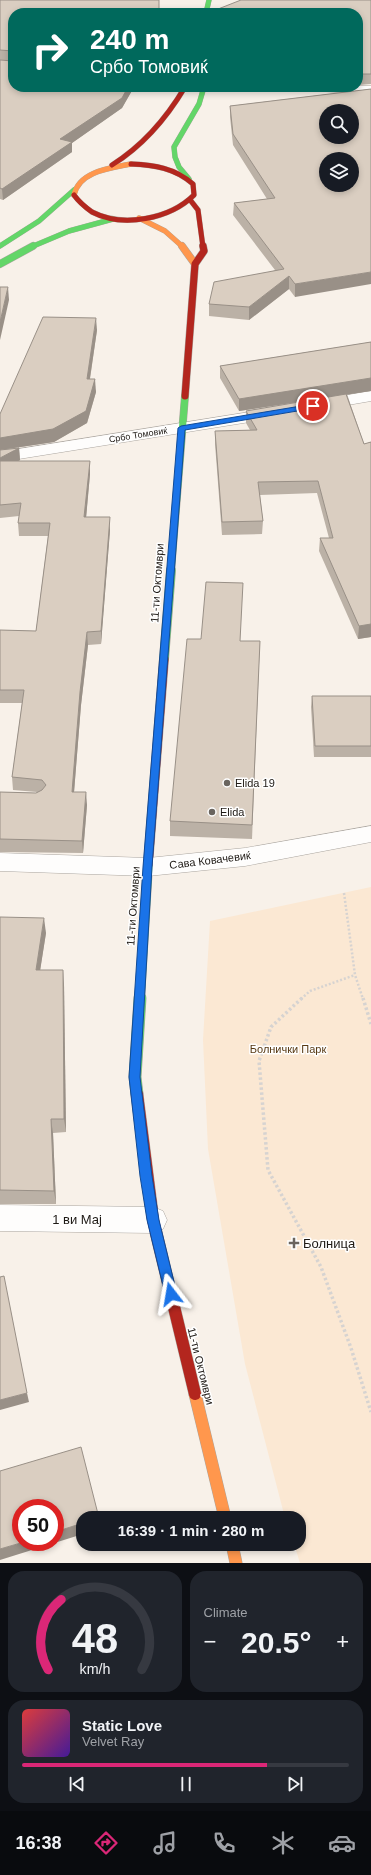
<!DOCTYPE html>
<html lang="en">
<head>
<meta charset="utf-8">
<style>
  body { margin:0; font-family:Arial,sans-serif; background:#20242c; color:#f1f3f6; height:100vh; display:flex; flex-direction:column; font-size:15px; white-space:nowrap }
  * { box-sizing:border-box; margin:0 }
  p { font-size:13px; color:#9ea1a6 }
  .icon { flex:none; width:22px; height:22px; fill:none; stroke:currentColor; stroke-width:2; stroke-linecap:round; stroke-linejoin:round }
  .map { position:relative; height:1563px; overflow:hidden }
  .panel { display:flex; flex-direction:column; gap:8px; padding:8px; background:#0d0f14; flex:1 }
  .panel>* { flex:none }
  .top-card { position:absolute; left:8px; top:8px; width:355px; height:84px; border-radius:16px; box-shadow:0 2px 6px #0003; background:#00695c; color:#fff; overflow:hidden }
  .controls { position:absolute; left:319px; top:104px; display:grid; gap:8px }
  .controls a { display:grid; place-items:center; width:40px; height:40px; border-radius:50%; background:#171b24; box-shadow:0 2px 6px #0003; font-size:20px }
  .speed { position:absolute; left:12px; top:1499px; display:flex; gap:8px; font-size:20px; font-weight:700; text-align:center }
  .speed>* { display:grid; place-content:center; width:52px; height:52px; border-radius:50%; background:#171b24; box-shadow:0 2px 6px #0003; line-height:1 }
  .speed .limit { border:6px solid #d22; background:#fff; color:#111 }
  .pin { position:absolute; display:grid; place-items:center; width:34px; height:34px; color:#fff; margin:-17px; border:2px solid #fff; border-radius:50%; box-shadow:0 1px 4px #0007 }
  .me { position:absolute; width:44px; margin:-22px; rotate:346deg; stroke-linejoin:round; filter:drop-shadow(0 0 3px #0008) }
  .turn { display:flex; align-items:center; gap:14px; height:84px; padding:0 16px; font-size:18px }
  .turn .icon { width:52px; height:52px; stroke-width:2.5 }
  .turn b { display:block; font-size:28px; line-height:34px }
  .big { font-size:30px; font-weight:700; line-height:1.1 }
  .panel .widget { flex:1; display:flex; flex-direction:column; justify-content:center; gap:6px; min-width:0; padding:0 14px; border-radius:16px; background:#20242c }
  .panel .dial { align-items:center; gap:0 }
  .dial svg { height:104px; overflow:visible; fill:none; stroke:#363941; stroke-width:7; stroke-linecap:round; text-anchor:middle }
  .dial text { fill:#f1f3f6; stroke:none }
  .song { display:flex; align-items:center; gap:12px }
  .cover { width:48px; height:48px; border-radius:6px; background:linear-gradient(135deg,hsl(0 70% 55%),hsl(260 70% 35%)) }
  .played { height:4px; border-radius:2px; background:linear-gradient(90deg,#db2777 75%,#363941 75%) }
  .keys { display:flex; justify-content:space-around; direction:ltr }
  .heat { display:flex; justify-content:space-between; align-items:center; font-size:22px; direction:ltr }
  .panel .tiles { flex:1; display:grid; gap:8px; grid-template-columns:1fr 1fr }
  .widget:last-child { grid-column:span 2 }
  .trip { position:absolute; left:76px; top:1511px; width:230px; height:40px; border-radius:16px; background:#171b24; box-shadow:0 2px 6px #0003; font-weight:700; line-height:40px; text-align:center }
  .dock { display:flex; height:64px; justify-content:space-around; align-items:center; background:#090b0e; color:#9ea1a6 }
  .dock .icon { width:28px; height:28px }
  .dock .selected { color:#db2777 }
  .dock b { font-size:18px; color:#f1f3f6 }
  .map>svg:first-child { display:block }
  .green { fill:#fbe8d3 }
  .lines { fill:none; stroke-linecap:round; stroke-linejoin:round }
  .street-casing { stroke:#aaa59f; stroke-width:1 }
  .fast-far3-casing { stroke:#aaa59f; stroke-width:5.5 }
  .fast-far2-casing { stroke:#aaa59f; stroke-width:8 }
  .fast-far1-casing { stroke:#aaa59f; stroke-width:10 }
  .fast-casing { stroke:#aaa59f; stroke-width:13 }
  .slow-far2-casing { stroke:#aaa59f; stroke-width:5.5 }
  .slow-far1-casing { stroke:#aaa59f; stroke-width:8 }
  .slow-casing { stroke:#aaa59f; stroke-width:13 }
  .jam-far3-casing { stroke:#aaa59f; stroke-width:5.5 }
  .jam-far2-casing { stroke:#aaa59f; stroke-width:8 }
  .jam-far1-casing { stroke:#aaa59f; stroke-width:10 }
  .jam-casing { stroke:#aaa59f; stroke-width:13 }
  .path-far1 { stroke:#d6d3d1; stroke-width:2.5; stroke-dasharray:2 2; stroke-linecap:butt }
  .path { stroke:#d6d3d1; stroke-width:3.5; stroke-dasharray:2.5 2.5; stroke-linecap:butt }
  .street { fill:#fefdfc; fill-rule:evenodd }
  .fast-far3 { stroke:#63d668; stroke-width:5 }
  .fast-far2 { stroke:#63d668; stroke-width:7 }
  .fast-far1 { stroke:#63d668; stroke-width:9 }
  .fast { stroke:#63d668; stroke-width:12 }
  .slow-far2 { stroke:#ff974d; stroke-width:5 }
  .slow-far1 { stroke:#ff974d; stroke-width:7 }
  .slow { stroke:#ff974d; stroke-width:12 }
  .jam-far3 { stroke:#b3261e; stroke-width:5 }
  .jam-far2 { stroke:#b3261e; stroke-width:7 }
  .jam-far1 { stroke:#b3261e; stroke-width:9 }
  .jam { stroke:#b3261e; stroke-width:12 }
  .wall { fill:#bbb1a6 }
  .shaded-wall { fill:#999087 }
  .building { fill:#dacec1; stroke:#999087; fill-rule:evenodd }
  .route { fill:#1a73e8; stroke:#114b97 }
  .poi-dot { fill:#6a655f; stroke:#fff; stroke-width:1.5 }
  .labels { text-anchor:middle; stroke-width:3; stroke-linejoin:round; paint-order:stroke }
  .far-street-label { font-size:9px; fill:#1e1914; stroke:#fff }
  .street-label { font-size:11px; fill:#1e1914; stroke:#fff }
  .poi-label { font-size:11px; fill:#1e1914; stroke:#fff; text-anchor:start }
  .park-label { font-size:11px; fill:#583a14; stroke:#fff }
  .near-street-label { font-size:13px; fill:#1e1914; stroke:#fff }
  .near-poi-label { font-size:13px; fill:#1e1914; stroke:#fff; text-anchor:start }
</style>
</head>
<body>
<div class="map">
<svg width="371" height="1563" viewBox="0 0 371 1563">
  <rect width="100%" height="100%" fill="#f8f1e9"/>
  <path class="green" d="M371 887V1563H300L294 1544H299V1518H285L245 1364 208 1149 203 1040 210 921Z"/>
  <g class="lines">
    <defs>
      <g id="street">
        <path d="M358 86H371V94L318 91 312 87H358Z"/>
        <path d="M371 391V401L319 410 313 409 311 405 313 401 319 400Z"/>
        <path d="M275 408 281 409 283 413 281 417 0 462V452Z"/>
        <path d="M371 826V842L245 866 148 876 0 871V853L148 858 245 848Z"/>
        <path d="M0 1205 153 1207 163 1211 167 1220 163 1229 153 1233 0 1231Z"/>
      </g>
      <g id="fast-far3">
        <path d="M206 13 209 0"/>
        <path d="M189 179 179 167 175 157 174 147 199 104 204 87"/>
        <path d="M0 246 39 221 74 190"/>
        <path d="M31 247 69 231 113 219"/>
      </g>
      <g id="fast-far2">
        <path d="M0 264 33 246"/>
        <path d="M171 571 185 396"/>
      </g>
      <g id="fast-far1">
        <path d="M164 659 171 570"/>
        <path d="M140 999 148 865"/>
      </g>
      <path id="fast" d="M137 1094 135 1077 140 998"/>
      <g id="slow-far2">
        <path d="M74 195C79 171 111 168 131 164"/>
        <path d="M139 218 165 231 183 247"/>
      </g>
      <path id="slow-far1" d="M182 246 195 264"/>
      <g id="slow">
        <path d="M195 1394 225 1518"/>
        <path d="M232 1544 236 1563"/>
      </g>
      <g id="jam-far3">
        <path d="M112 165C144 145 166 119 185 87"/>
        <path d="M74 195C79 202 85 207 92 212 123 228 170 219 194 195L193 184C175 168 154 165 131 164"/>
        <path d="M191 201 198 210 203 247"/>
      </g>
      <path id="jam-far2" d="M185 396 195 264 204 251 203 246"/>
      <path id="jam-far1" d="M148 865 164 659"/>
      <path id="jam" d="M137 1094 153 1220 195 1394"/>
    </defs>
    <use href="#street" class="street-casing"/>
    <use href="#fast-far3" class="fast-far3-casing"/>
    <use href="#fast-far2" class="fast-far2-casing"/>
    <use href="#fast-far1" class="fast-far1-casing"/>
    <use href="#fast" class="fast-casing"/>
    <use href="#slow-far2" class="slow-far2-casing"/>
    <use href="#slow-far1" class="slow-far1-casing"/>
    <use href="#slow" class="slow-casing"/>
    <use href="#jam-far3" class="jam-far3-casing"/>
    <use href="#jam-far2" class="jam-far2-casing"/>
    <use href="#jam-far1" class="jam-far1-casing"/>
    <use href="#jam" class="jam-casing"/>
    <g class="path-far1">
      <path d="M344 893 355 975 363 999"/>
      <path d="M301 999 310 991 355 975"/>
    </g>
    <g class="path">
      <path d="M302 998 271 1027 259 1061 268 1170 321 1267 351 1348 371 1412"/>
      <path d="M363 998 371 1024"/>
    </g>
    <use href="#street" class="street"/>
    <use href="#fast-far3" class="fast-far3"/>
    <use href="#fast-far2" class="fast-far2"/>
    <use href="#fast-far1" class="fast-far1"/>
    <use href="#fast" class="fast"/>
    <use href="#slow-far2" class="slow-far2"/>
    <use href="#slow-far1" class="slow-far1"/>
    <use href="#slow" class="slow"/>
    <use href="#jam-far3" class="jam-far3"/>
    <use href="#jam-far2" class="jam-far2"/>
    <use href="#jam-far1" class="jam-far1"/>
    <use href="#jam" class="jam"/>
  </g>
  <g class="wall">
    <path d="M0 0 13 13V61L0 60Z"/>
    <path d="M371 0V84L358 85V13H213V11Z"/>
    <path d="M0 60 13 87H134L122 108 72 143V152L3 200 0 199Z"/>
    <path d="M371 89 295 297 289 289 249 320 209 316V304L275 270 233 215 234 203 267 199 233 145 230 117V106Z"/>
    <path d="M97 330 90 379 96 392 87 423 54 442 8 449 19 448 20 460 19 461 90 474 86 517 110 530 101 644 88 645 81 705 74 792 87 805 83 853 0 852V792L36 793 37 792 13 790 12 777 22 703H0V630L36 631 48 536H19L18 523 19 516 0 518V414Z"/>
    <path d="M371 342V391L347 394 364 444 371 442V637L358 639 319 551 320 538H329L317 493 260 495 263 521 262 534 222 535 215 444V431L250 430 246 423V411L324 398 239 411 220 378V366Z"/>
    <path d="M241 641H260L252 839 170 836V821Z"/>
    <path d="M312 696H371V757H314L311 707Z"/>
    <path d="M0 917 46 933 40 970 64 984 66 1132 53 1133 56 1204H0Z"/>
  </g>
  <g class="shaded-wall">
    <path d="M128 87H134L122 108 72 143V152L3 200 2 189 60 139Z"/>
    <path d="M371 272V284L295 297V284Z"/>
    <path d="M289 276V289L249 320V307Z"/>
    <path d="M8 287 9 300 0 340V322Z"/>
    <path d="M96 318 97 330 88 391 87 379Z"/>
    <path d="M371 378V391L239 411V399Z"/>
    <path d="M95 379 96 392 87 423 54 442 0 450V438Z"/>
    <path d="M19 448 20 460 0 471V458Z"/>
    <path d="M90 461V474L85 530 84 517Z"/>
    <path d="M110 517V530L101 644V631Z"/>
    <path d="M371 624V637L358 639 359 626Z"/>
    <path d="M87 632 88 645 81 705 73 805 72 792 80 692Z"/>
    <path d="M86 792 87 805 83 853 82 841Z"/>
    <path d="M44 918 46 933 38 984 36 970Z"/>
    <path d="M63 970 64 984 66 1132 64 1119Z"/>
    <path d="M51 1119 53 1133 56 1204 54 1191Z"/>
    <path d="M27 1393 29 1402 0 1410V1400Z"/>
    <path d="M83 1523V1534L0 1560V1549L24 1542H55V1532Z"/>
  </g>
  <g class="building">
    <path d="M0 0H159V13H13V51L0 50Z"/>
    <path d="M241 0H371V74H358V13H234L213 11Z"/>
    <path d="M0 60 13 61V87H128L122 98 60 139 72 142 2 189 0 188Z"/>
    <path d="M371 89V272L295 284 289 276 249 307 209 304 214 282 284 269 234 203 275 198 233 134 230 106ZM326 111H352V137H326ZM326 159H352V185H326Z"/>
    <path d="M0 287H8L0 322Z"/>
    <path d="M43 317 96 318 87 379H95L86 411 53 429 0 438V414Z"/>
    <path d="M371 342V378L239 399 220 366Z"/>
    <path d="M346 394 364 444 371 442V624L359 626 320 538H333L318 481 258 482 263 521 222 522 215 431 257 430 246 411Z"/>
    <path d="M19 448 0 458V450Z"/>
    <path d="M0 461H90L84 517H110L101 631 87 632 80 692 72 792H86L82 841 0 839V792L36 793 42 790 46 785 42 780 12 777 24 690H0V630L36 631 50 523H18L21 503 0 505Z"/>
    <path d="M206 582 243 583 240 641H260L252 825 170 821 187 639H201Z"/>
    <path d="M312 696H371V746H315Z"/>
    <path d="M0 917 44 918 36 970H63L64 1119H51L54 1191 0 1190Z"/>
    <path d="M4 1276 27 1393 0 1400V1277Z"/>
    <path d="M81 1447 99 1518H83V1523L55 1532V1508H21V1542H24L0 1549V1471Z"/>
  </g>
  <path class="route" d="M313 404 315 405V408L185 430 152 867 140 1077 152 1176 159 1220 177 1294 176 1298 171 1300 167 1298 165 1294 147 1220 140 1176 129 1077 143 867 178 428 181 426Z"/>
  <g class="poi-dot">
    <circle cx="227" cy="783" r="4"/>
    <circle cx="212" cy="812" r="4"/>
    <path d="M292 1237h4v4h4v4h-4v4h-4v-4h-4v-4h4z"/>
  </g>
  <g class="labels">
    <g class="far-street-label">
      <text transform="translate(138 435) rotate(-9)" y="3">Србо Томовиќ</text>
    </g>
    <g class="street-label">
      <text transform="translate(157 583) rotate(-86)" y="4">11-ти Октомври</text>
      <text transform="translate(210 860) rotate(-7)" y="4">Сава Ковачевиќ</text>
      <text transform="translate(133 906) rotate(-86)" y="4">11-ти Октомври</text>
      <text transform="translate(201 1366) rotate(76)" y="4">11-ти Октомври</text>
    </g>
    <g class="poi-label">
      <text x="235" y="787">Elida 19</text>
      <text x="220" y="816">Elida</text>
    </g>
    <g class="park-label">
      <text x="288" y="1053">Болнички Парк</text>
    </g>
    <g class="near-street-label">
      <text x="77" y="1224">1 ви Мај</text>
    </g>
    <g class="near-poi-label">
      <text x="303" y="1248">Болница</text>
    </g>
  </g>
</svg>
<div class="controls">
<a><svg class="icon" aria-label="search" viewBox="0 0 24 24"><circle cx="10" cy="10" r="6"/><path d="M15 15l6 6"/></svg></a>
<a><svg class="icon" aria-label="layers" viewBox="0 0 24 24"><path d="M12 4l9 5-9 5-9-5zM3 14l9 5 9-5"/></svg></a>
</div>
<div class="speed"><div class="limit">50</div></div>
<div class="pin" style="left:313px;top:406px;background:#d93025"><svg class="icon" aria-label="arrive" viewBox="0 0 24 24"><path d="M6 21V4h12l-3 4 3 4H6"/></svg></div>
<svg class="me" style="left:171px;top:1294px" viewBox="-20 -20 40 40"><path d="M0-17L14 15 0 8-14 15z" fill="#1a73e8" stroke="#fff" stroke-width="4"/></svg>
<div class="trip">16:39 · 1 min · 280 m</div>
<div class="top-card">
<div class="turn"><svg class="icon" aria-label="right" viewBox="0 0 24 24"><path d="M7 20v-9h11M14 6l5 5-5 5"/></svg><div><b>240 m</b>Србо Томовиќ</div></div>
</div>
</div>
<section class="panel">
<div class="tiles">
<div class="widget dial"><svg viewBox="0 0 100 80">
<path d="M14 69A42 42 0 1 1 86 69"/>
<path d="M14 69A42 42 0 0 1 24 15" stroke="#db2777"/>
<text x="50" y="56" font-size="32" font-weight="700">48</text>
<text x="50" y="72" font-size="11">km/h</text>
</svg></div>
<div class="widget"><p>Climate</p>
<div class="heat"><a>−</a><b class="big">20.5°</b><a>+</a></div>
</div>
<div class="widget">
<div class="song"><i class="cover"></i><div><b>Static Love</b><p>Velvet Ray</p></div></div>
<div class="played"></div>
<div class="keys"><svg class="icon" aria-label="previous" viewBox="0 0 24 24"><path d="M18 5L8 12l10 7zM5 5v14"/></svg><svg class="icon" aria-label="pause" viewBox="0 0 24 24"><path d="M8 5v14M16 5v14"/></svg><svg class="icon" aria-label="next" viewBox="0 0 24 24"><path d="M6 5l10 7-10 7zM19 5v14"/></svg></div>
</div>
</div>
</section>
<nav class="dock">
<b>16:38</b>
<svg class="icon selected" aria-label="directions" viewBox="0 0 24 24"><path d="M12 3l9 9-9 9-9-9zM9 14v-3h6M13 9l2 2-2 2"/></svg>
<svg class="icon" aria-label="music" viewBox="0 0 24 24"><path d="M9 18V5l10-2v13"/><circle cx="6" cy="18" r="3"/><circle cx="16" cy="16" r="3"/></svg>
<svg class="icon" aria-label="phone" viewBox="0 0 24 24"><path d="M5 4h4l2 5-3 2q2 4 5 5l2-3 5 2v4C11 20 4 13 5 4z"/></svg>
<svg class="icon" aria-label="climate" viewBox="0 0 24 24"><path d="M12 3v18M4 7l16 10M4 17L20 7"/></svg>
<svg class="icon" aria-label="car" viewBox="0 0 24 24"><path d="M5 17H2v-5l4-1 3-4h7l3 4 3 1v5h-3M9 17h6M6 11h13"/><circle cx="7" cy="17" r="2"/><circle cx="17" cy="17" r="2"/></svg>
</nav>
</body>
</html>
